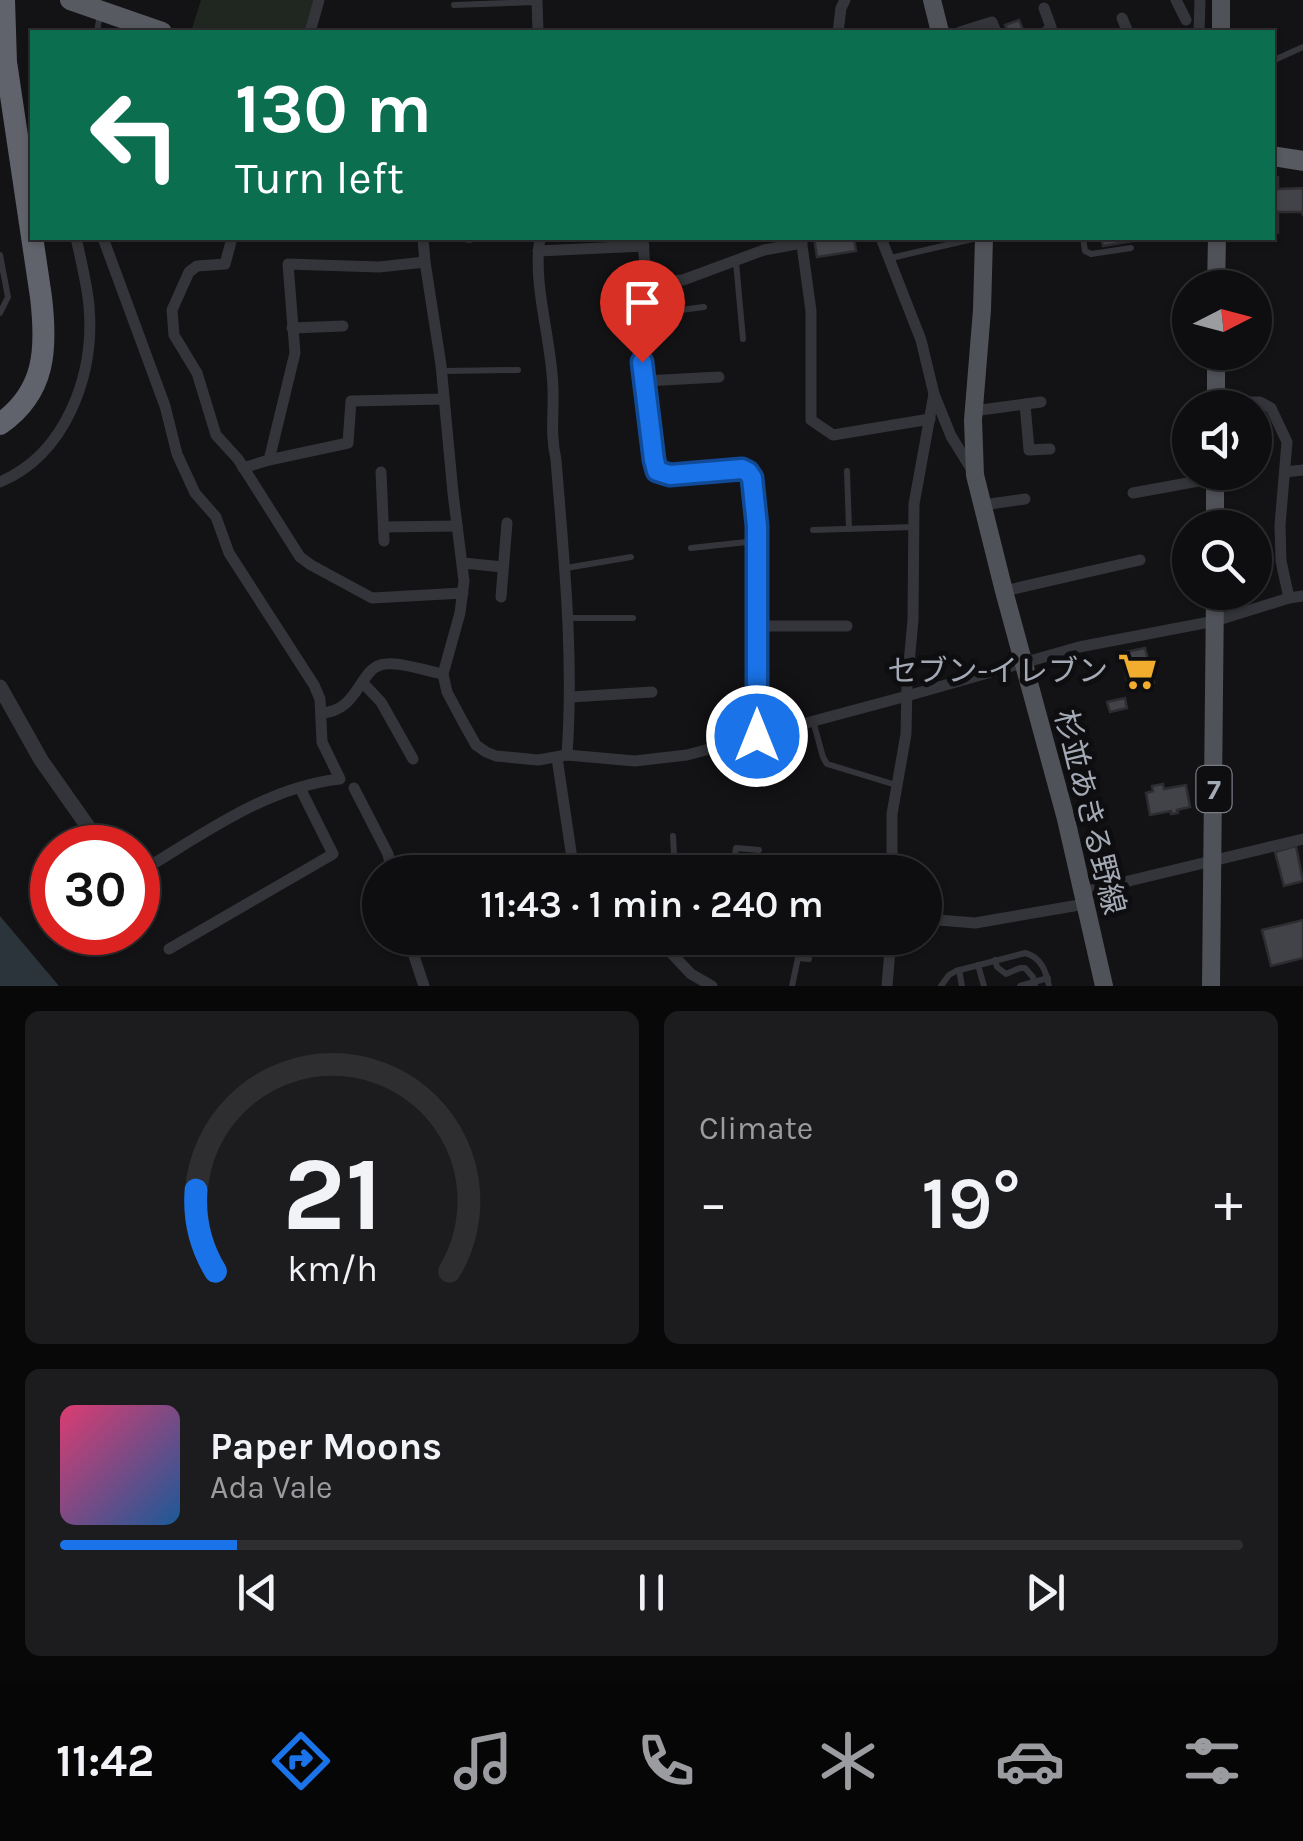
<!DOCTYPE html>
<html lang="en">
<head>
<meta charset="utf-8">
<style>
  body { margin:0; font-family:Karla,"Noto Sans JP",sans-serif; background:#1c1c1e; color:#f1f3f6; height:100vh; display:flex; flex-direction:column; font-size:38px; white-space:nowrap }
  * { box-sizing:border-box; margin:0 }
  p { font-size:32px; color:#9b9c9f }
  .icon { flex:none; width:55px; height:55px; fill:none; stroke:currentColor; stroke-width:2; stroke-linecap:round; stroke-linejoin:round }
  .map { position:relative; height:986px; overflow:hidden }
  .details { display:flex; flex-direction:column; gap:25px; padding:25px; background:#080809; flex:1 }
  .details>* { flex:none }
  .guide { position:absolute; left:30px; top:30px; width:1245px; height:210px; border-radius:0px; box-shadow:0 2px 8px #0004,0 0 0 2px #2e2e30; background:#0b6e4f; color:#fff; overflow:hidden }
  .needle { width:65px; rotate:84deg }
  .tools { position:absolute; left:1172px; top:270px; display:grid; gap:20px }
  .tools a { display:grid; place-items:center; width:100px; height:100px; border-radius:50%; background:#0e0e10; box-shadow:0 2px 8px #0004,0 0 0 2px #2e2e30; font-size:50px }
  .speed { position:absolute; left:30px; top:825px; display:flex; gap:20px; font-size:50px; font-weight:700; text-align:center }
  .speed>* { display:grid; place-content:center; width:130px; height:130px; border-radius:50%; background:#0e0e10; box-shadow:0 2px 8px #0004,0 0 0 2px #2e2e30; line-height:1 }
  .speed .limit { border:15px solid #d22; background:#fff; color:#111 }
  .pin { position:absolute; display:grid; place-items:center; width:85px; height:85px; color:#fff; margin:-102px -42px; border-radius:50% 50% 50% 0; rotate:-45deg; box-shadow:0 0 10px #0007 }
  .pin .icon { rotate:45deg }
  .me { position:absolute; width:110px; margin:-55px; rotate:0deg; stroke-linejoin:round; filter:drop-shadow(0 0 8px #0008) }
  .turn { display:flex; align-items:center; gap:35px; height:210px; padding:0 40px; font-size:45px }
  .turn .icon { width:130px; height:130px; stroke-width:2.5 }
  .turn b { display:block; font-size:70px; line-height:85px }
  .big { font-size:75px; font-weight:600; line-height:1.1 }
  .details .widget { flex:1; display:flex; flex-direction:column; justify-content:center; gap:15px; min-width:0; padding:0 35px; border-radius:15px; background:#1c1c1e }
  .details .dial { align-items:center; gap:0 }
  .dial svg { height:260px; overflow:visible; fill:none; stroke:#2e2e30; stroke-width:7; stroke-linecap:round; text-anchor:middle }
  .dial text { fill:#f1f3f6; stroke:none }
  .song { display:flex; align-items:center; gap:30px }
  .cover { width:120px; height:120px; border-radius:15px; background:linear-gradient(135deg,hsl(340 70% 55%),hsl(210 70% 35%)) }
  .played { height:10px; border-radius:5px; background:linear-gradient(90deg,#1a73e8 15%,#2e2e30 15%) }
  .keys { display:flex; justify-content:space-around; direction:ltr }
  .heat { display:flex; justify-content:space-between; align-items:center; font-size:55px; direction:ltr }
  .details .tiles { flex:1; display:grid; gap:25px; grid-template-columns:1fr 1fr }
  .widget:last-child { grid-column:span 2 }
  .trip { position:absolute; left:362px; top:855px; width:580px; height:100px; border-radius:50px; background:#0e0e10; box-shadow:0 2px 8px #0004,0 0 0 2px #2e2e30; font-weight:600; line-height:100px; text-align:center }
  .dock { display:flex; height:160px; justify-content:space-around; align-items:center; background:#060606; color:#9b9c9f }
  .dock .icon { width:70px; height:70px }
  .dock .on { color:#1a73e8 }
  .dock b { font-size:45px; color:#f1f3f6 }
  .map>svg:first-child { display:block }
  .green { fill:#1f2720 }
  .water { fill:#2b343a }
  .building { fill:#424348; stroke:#2d2d31; stroke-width:2.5 }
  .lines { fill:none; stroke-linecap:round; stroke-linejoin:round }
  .service { stroke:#34353a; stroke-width:6 }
  .minor { stroke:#34353a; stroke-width:11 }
  .tertiary { stroke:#34353a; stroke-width:15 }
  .primary { stroke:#505259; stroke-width:18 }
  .trunk { stroke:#585a62; stroke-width:20 }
  .motorway { stroke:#60636b; stroke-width:22 }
  .route-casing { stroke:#114b97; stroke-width:25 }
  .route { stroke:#1a73e8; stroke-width:18 }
  .labels { text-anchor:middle; stroke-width:10; stroke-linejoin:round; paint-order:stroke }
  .shield { fill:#0e0e10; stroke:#777b84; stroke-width:2.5 }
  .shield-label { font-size:28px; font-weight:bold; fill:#a4aab5 }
  .poi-label { font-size:30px; fill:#a4aab5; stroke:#0e0e10; text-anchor:end }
  .street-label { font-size:30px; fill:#a4aab5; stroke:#0e0e10 }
</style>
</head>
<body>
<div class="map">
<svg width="1303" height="986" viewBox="0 0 1303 986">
  <rect width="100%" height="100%" fill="#131315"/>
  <path class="green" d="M201 0H314L305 32H191Z"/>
  <path class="water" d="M0 916 59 986H0Z"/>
  <g class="building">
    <path d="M1019 20 1024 32H1008L1005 25Z"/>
    <path d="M1272 177H1278V189L1303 188V216L1302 212H1278V233H1272Z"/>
    <path d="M814 238H854L856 251 817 257Z"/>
    <path d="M1091 238H1150L1103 246 1101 238 1091 240Z"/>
    <path d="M1145 648 1154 683 1129 689 1121 653Z"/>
    <path d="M1125 698 1127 708 1110 712 1107 702Z"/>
    <path d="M1163 784 1164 789 1186 785 1190 807 1177 810 1178 813 1171 814V811L1150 815 1146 793 1153 791 1152 786Z"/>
    <path d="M1296 846 1303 881 1284 886 1275 852Z"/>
    <path d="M1303 920V958L1271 966 1262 930Z"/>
  </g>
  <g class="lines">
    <g class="service">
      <path d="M454 5 536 2"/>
      <path d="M97 32 100 14"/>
      <path d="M1272 61 1303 47"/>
      <path d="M1083 238 1085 251 1091 254 1131 248"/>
      <path d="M425 239 459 238 470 240"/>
      <path d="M0 255 8 297 0 313"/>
      <path d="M891 258 977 238"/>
      <path d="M736 262 743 339"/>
      <path d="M641 315 704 307"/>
      <path d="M443 371 518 370"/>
      <path d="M847 471 849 529"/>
      <path d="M813 530 913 527"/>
      <path d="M691 548 756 541"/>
      <path d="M566 568 631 557"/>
      <path d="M569 618H633"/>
      <path d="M813 721 823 757 827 764 896 785"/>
      <path d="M673 836 675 872"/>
      <path d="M732 872 736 848 759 850"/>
      <path d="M747 941 748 938"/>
      <path d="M995 960 997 967 1006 974 1020 968H1025L1033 977 1035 986"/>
      <path d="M978 965 984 986"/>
      <path d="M959 970 962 986"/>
      <path d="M792 986 798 958 809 959"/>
      <path d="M941 986 949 975 956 971 1025 953C1041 957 1046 971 1049 986"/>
      <path d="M1020 986 1048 978"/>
    </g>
    <g class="minor">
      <path d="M537 0 538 32"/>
      <path d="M1176 0 1186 20"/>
      <path d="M1044 8 1051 27 1046 32"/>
      <path d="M1122 18 1128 32"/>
      <path d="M310 32 319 0"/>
      <path d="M838 32 841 8 845 0"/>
      <path d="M960 32 992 22 996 32"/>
      <path d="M1199 32 1200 0"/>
      <path d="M103 238 165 406 177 454 195 493 216 517 229 553 314 685 320 699 322 742 340 779C265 787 201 836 138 873"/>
      <path d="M232 238 225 264 197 266 189 272 172 310 174 335 197 373 216 435 238 459 300 557 311 565 372 598 463 593"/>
      <path d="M423 238 425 262 441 365 453 493 464 581 460 613 443 674 447 692 463 722 476 745 486 752 496 756 538 760 567 755 635 761 687 755 907 696 1079 647 1215 621 1289 598 1303 596"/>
      <path d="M540 238C532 285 552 340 553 389 554 417 550 431 556 460 564 560 574 655 567 755"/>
      <path d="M643 238 645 269 639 305 640 334 654 461 657 471 670 475 742 469 749 472 752 478 757 526V735"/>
      <path d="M801 238 811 311V420L833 435 930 419"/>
      <path d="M881 238 921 340 934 394 951 436 972 470"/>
      <path d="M538 251 644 246"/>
      <path d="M644 282 683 280 764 250 802 243"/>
      <path d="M292 328 343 326"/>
      <path d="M645 381 719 377"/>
      <path d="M1216 402H1260L1271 408 1287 442 1280 525 1281 561 1289 598"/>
      <path d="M1025 404 1029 450 1050 449"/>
      <path d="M973 411 1041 402"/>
      <path d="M269 460 295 353 288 264 379 267 425 262"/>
      <path d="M243 468 269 460 348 443 351 401 444 399"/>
      <path d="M381 472 384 541"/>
      <path d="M1285 472 1303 470"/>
      <path d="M0 482C66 454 95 375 89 306 87 284 81 260 76 238"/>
      <path d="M1133 493 1215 478"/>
      <path d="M983 505 1025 499"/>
      <path d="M384 527 457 526"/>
      <path d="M463 563 503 567"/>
      <path d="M1004 591 1140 560"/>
      <path d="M501 597 507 523"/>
      <path d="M757 626H847"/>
      <path d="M363 683 381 702 413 759"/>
      <path d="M571 697 652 692"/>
      <path d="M321 713C357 712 359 672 380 665 395 660 427 671 443 674"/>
      <path d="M557 758 573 865 592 872"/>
      <path d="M354 788 388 854 392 872"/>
      <path d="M690 872H720"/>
      <path d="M892 872V814L906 734 907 685 913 620 914 504 934 394"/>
      <path d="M1083 892 1303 839"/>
      <path d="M925 922 938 920 975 923 1085 904"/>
      <path d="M408 938 424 986"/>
      <path d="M657 938 691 974 712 986"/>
      <path d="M169 949 333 854 300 788"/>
      <path d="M887 986 891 938"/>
    </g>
    <path class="tertiary" d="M0 687 41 760 103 848"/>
    <g class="primary">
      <path d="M932 0 940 32"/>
      <path d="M1221 32V0"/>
      <path d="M984 238 982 310 973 420 975 475 1004 591 1066 819 1104 986"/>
      <path d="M1216 288 1217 238"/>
      <path d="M1216 408V352"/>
      <path d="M1215 528V472"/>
      <path d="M1211 986 1215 592"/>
    </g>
    <g class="trunk">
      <path d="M70 0 162 32"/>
      <path d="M1272 156 1303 161"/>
    </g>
    <path class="motorway" d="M0 424C46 392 47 348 41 297L6 62 4 0"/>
  </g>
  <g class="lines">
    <defs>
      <path id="route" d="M642 362 654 460 657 471 670 475 742 469 748 472 752 478 757 526V736"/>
    </defs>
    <use href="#route" class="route-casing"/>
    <use href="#route" class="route"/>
  </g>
  <defs>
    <symbol id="supermarket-bare" viewBox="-9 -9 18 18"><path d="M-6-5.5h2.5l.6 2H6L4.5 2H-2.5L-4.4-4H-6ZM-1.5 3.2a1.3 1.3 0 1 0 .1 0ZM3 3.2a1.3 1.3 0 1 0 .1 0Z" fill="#f2ad2e" stroke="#0e0e10" stroke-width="2.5" paint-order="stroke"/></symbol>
  </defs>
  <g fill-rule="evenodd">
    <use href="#supermarket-bare" x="1110" y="644" width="55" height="55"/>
  </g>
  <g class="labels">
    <rect class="shield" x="1196.5" y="766" width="35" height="46" rx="8"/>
    <g class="shield-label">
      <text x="1214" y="799">7</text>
    </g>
    <g class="poi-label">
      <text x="1108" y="681">セブン-イレブン</text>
    </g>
    <g class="street-label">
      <text transform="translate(1090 812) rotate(76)" y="10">杉並あきる野線</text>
    </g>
  </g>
</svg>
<div class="tools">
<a><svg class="needle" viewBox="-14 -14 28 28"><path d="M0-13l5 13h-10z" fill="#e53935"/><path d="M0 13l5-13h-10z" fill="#9b9c9f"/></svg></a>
<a><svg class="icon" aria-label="sound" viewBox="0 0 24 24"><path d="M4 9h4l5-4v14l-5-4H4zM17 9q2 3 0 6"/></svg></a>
<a><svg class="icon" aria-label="search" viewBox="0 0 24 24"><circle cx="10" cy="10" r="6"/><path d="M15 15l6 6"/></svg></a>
</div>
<div class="speed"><div class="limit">30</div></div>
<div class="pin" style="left:642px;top:362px;background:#d93025"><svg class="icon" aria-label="arrive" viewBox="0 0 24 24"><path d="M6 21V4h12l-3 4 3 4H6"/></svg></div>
<svg class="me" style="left:757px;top:736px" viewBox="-20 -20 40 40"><circle r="17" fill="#1a73e8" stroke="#fff" stroke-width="3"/><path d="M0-11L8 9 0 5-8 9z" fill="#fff"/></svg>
<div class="trip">11:43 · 1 min · 240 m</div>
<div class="guide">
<div class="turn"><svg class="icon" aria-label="left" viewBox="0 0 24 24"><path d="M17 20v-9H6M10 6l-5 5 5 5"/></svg><div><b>130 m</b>Turn left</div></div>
</div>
</div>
<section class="details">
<div class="tiles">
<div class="widget dial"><svg viewBox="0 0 100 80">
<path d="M14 69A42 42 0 1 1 86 69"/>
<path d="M14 69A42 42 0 0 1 8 44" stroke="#1a73e8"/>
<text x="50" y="56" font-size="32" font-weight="700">21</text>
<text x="50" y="72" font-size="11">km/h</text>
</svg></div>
<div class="widget"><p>Climate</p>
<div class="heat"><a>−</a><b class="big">19°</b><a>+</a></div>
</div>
<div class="widget">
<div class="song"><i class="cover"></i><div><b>Paper Moons</b><p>Ada Vale</p></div></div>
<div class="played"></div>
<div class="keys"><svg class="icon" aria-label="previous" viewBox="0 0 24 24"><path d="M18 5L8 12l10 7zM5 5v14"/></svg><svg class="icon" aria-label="pause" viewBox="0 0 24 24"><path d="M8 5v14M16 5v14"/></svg><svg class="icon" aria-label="next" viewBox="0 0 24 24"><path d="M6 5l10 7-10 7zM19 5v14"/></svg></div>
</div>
</div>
</section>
<nav class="dock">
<b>11:42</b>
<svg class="icon on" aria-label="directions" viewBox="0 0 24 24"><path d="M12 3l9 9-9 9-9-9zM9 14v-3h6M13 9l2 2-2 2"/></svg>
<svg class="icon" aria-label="music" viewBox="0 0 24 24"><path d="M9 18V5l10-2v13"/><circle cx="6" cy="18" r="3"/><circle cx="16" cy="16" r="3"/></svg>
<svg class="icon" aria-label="phone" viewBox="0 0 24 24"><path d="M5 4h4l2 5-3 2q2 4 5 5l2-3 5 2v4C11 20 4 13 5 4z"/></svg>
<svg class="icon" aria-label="climate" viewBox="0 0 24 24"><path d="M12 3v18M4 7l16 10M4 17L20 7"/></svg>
<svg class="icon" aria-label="car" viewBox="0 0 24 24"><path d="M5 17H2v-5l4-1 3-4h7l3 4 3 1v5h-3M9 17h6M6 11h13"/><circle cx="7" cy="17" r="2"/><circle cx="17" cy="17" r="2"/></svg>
<svg class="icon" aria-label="filters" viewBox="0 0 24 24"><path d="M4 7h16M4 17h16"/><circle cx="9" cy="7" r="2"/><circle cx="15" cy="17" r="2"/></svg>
</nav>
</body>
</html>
